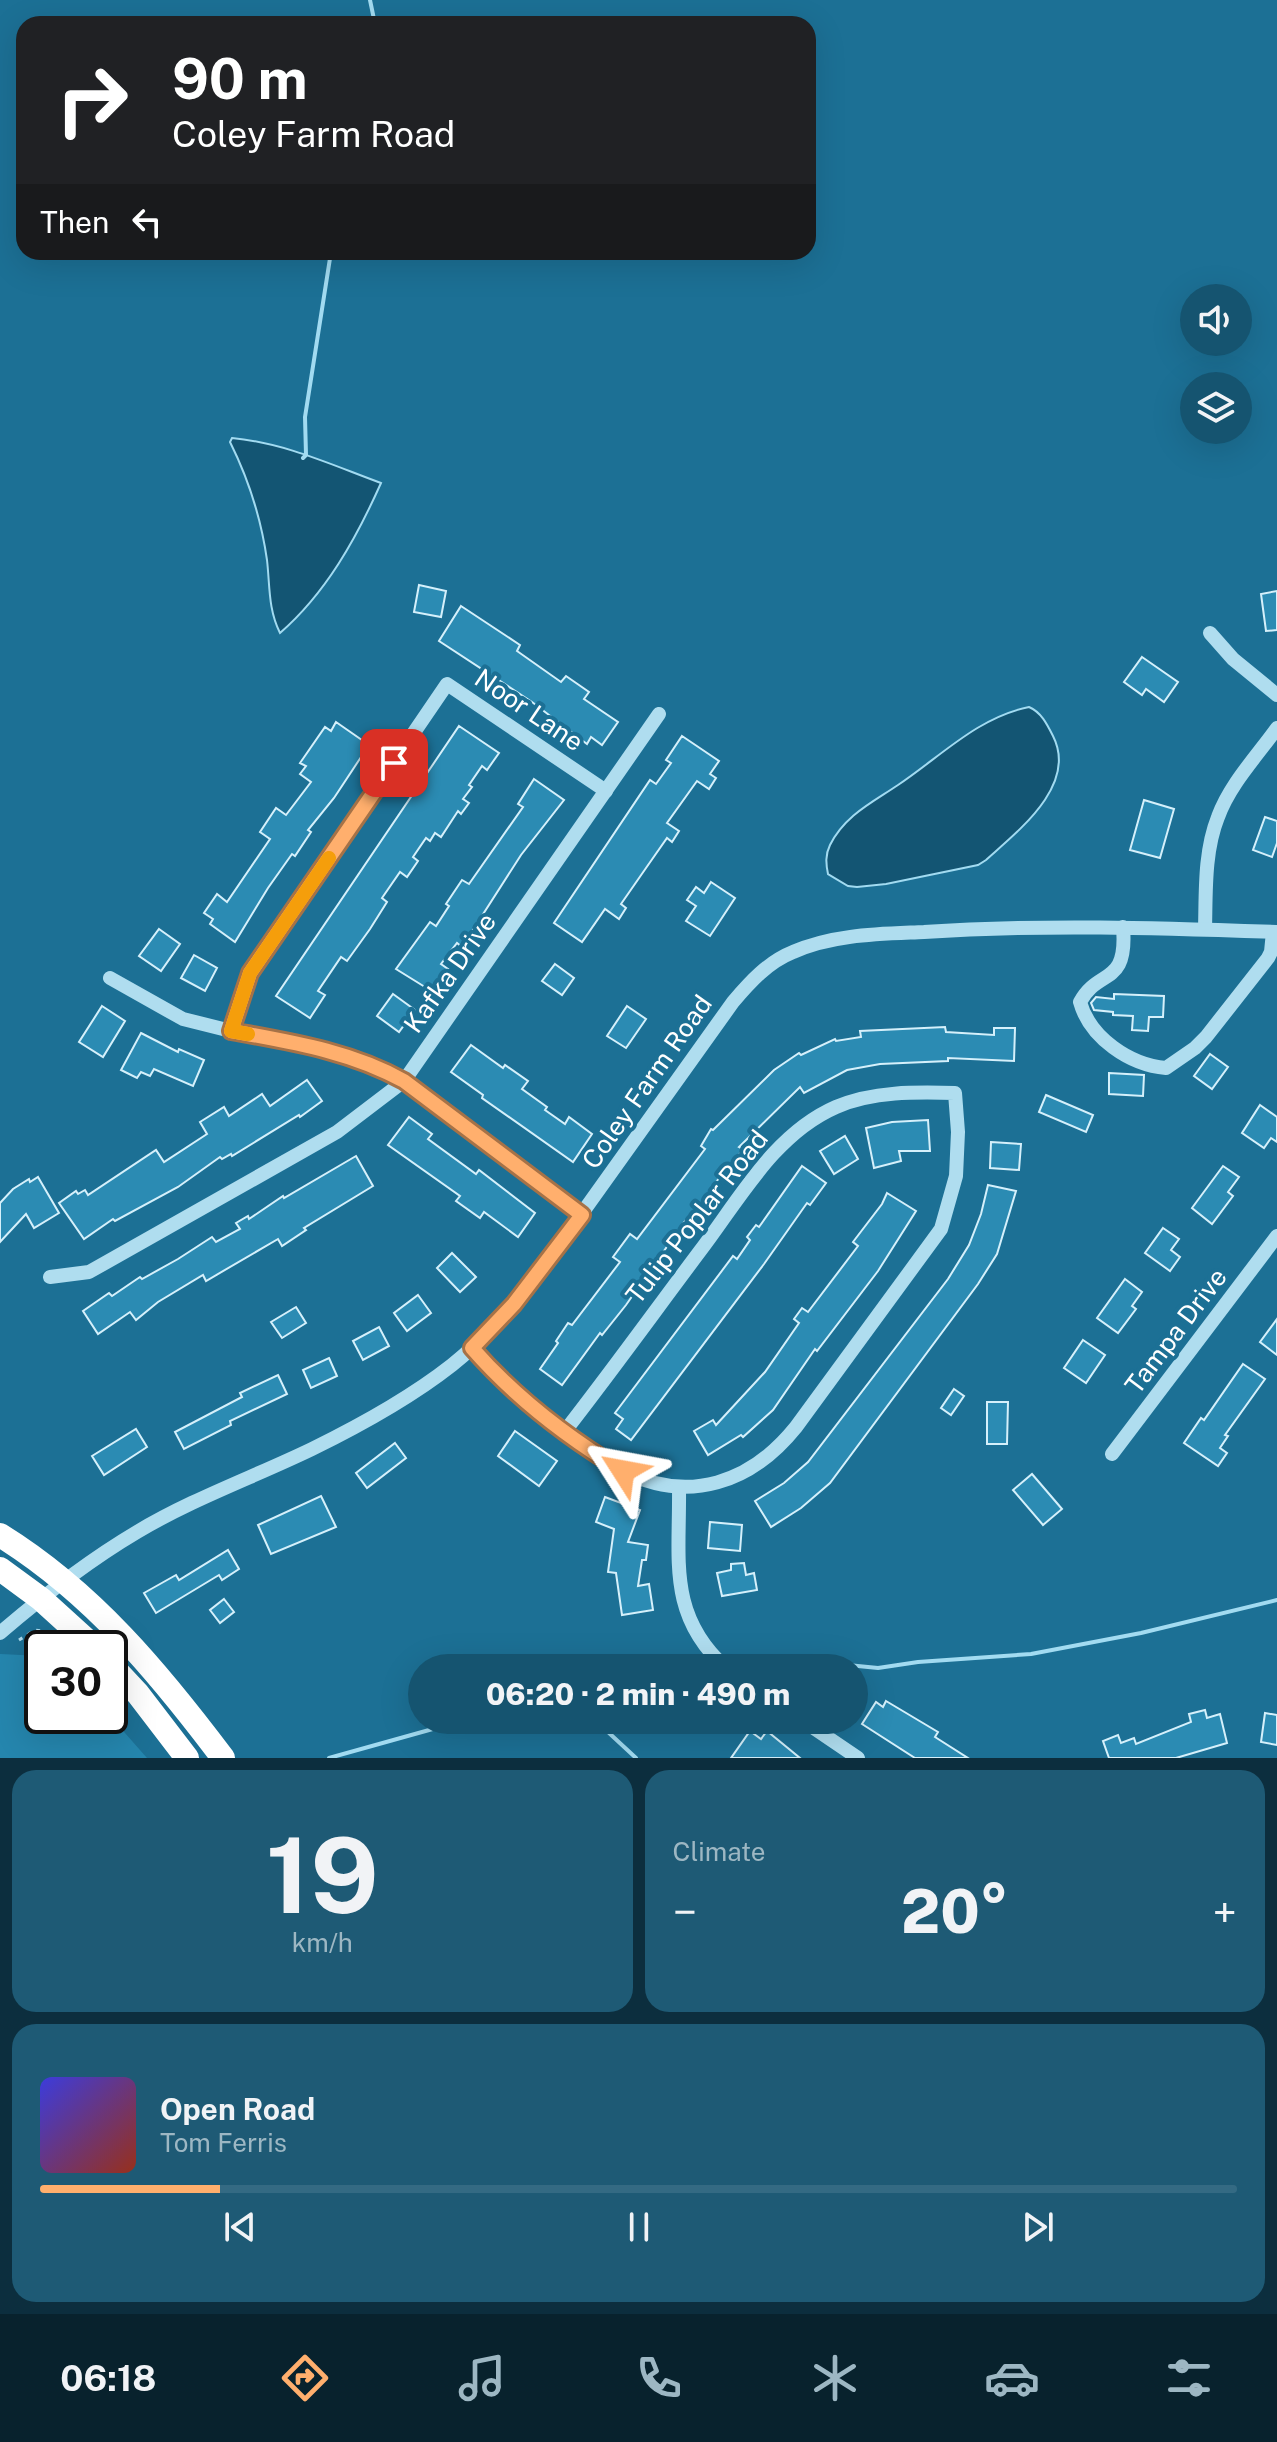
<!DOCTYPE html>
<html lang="en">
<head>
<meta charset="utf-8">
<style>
  body { margin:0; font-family:"Public Sans",sans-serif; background:#1e5a75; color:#f1f3f6; height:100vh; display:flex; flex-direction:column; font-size:30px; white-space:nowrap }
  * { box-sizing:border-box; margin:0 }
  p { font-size:26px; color:#9db7c3 }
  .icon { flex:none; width:44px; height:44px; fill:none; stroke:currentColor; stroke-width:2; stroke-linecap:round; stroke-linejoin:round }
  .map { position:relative; height:1758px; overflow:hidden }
  .side { display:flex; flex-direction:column; gap:12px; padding:12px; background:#0c2e3e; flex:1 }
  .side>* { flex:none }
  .guide { position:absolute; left:16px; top:16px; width:800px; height:244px; border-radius:24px; box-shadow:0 8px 32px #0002; background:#202124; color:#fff; overflow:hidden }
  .fabs { position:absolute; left:1180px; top:284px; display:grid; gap:16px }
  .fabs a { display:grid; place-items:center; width:72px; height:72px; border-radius:50%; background:#155470; box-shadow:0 8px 32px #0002; font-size:40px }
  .speed { position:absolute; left:24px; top:1630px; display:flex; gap:16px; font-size:40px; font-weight:700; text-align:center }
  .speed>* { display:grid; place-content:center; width:104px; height:104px; border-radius:50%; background:#155470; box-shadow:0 8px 32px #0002; line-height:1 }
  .speed .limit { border:4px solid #111; border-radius:12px; background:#fff; color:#111 }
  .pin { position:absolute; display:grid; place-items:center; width:68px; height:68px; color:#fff; margin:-34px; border-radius:16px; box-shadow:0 4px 12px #0006 }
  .me { position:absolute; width:88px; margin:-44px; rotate:304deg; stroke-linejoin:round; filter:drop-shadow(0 0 6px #0008) }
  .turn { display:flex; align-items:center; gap:28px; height:168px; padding:0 24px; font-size:36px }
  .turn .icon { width:104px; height:104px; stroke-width:2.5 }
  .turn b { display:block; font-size:56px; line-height:68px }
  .then { display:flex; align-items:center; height:76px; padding:0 24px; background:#0003; gap:16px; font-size:30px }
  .big { font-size:60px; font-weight:800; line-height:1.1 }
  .side .widget { flex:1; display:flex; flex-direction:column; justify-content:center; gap:12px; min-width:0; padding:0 28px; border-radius:24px; background:#1e5a75 }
  .side .dial { align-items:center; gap:0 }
  .dial b { font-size:104px; line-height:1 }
  .song { display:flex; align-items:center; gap:24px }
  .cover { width:96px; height:96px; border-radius:12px; background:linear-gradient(135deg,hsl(240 70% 55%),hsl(10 70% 35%)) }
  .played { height:8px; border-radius:4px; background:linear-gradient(90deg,#ffaf6d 15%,#346a83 15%) }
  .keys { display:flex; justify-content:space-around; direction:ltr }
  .heat { display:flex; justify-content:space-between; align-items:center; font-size:44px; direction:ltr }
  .side .tiles { flex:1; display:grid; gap:12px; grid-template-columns:1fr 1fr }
  .widget:last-child { grid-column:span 2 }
  .trip { position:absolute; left:408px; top:1654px; width:460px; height:80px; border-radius:40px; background:#155470; box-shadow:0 8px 32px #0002; font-weight:800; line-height:80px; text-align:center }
  .tabs { display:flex; height:128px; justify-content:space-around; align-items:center; background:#08222d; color:#9db7c3 }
  .tabs .icon { width:56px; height:56px }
  .tabs .active { color:#ffaf6d }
  .tabs b { font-size:36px; color:#f1f3f6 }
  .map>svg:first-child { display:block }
  .green { fill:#2586ae }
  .water { fill:#135573; stroke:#a2dbf1; stroke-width:2 }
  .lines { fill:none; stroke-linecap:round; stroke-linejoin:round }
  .stream { stroke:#a2dbf1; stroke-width:4 }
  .building { fill:#2b8bb3; stroke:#d5f0fb; stroke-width:2 }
  .path { stroke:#afddef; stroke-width:3; stroke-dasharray:4 6; stroke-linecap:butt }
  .minor { stroke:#afddef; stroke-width:14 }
  .highway { stroke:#fff; stroke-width:24 }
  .route-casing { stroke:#a67247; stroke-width:20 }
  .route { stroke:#ffaf6d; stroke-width:14 }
  .slow { stroke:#f59e0b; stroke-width:14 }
  .labels { text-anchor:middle; stroke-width:8; stroke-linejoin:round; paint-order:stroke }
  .street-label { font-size:26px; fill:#fff; stroke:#1c7095 }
</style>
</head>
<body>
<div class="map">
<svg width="1277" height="1758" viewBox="0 0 1277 1758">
  <rect width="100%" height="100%" fill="#1c7095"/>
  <path class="green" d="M0 1654 42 1656V1716H110L147 1758H0Z"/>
  <g class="water">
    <path d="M232 438C285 443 332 465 381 483 356 539 326 593 280 633 268 609 270 586 267 560 261 518 249 480 230 442Z"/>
    <path d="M1029 707C1041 712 1047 724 1053 736 1078 785 1018 831 986 860L978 865 886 884 857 887 848 886 828 874C826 864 825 855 830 845 845 815 873 802 898 785 940 757 978 717 1029 707Z"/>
  </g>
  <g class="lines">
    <g class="stream">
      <path d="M370 0 375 24"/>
      <path d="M303 458 306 455 305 417 331 252"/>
      <path d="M757 1656 878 1668 918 1662 1031 1654 1141 1633 1277 1600"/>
      <path d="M595 1720 636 1758"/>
      <path d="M329 1758 465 1720"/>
    </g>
  </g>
  <g class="building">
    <path d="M419 585 446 591 441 617 414 612Z"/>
    <path d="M1277 591V630L1266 631 1261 594Z"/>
    <path d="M461 606 520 645 517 651 561 682 566 676 589 692 584 699 618 722 602 745 591 737 587 744 532 702 439 641Z"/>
    <path d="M1142 657 1178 682 1164 702 1146 689 1142 695 1124 682Z"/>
    <path d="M336 722 369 745 334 798 308 830 311 832 295 856 292 854 268 888 235 942 210 924 213 919 204 913 217 894 227 902 270 839 260 832 276 808 286 815 311 782 300 774 306 766 300 763 325 727 331 731Z"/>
    <path d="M459 726 499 753 487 770 482 766 469 785 472 787 463 799 469 803 461 814 458 811 441 837 435 833 430 841 426 838 413 857 418 861 407 877 400 872 382 898 387 902 370 929 347 961 341 957 318 991 325 995 310 1018 276 996Z"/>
    <path d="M682 736 719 761 710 774 716 778 709 789 697 781 667 823 679 831 672 842 667 838 646 868 621 904 626 908 619 919 605 909 582 942 554 923 650 780 656 784 671 763 666 760Z"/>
    <path d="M534 779 564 800 521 855 462 947 457 943 441 964 448 969 433 992 396 969 430 922 436 926 449 906 446 904 462 880 469 884 523 807 518 804Z"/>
    <path d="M1144 800 1174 809 1160 858 1130 850Z"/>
    <path d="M1265 817 1277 821V843L1272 857 1253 850Z"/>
    <path d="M711 882 735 898 710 936 686 921 696 906 687 900 696 887 704 893Z"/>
    <path d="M159 929 180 944 161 971 139 956Z"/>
    <path d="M194 955 217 968 205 991 181 978Z"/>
    <path d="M555 964 574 978 562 995 542 981Z"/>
    <path d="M393 994 415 1010 399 1032 377 1016Z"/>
    <path d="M1114 994 1164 996 1163 1017H1149L1148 1031 1132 1030 1133 1016 1113 1015V1012L1094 1010 1091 1003 1096 997 1114 999Z"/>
    <path d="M102 1006 125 1021 103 1057 79 1042Z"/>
    <path d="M627 1006 646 1019 626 1048 607 1036Z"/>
    <path d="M945 1027 946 1032 994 1035V1028H1015L1014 1061 948 1058V1061L880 1064 847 1070 804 1093 800 1087 739 1147 743 1149 731 1166 729 1164 687 1223 685 1221 626 1305 602 1335 600 1333 562 1385 540 1369 558 1343 556 1341 568 1323 572 1325 620 1262 613 1257 630 1234 637 1239 705 1149 701 1146 711 1129 713 1130 774 1070 799 1053 801 1055 835 1039 836 1041 861 1037 860 1031Z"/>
    <path d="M141 1033 178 1052 179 1049 204 1060 193 1086 154 1069 150 1076 141 1072 137 1078 121 1070Z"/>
    <path d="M471 1045 503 1068 505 1065 528 1081 522 1089 547 1107 545 1110 565 1124 569 1117 592 1134 573 1162 482 1098 483 1095 451 1072Z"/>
    <path d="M1210 1054 1228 1067 1212 1089 1194 1076Z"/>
    <path d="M1109 1073 1144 1075 1143 1096 1109 1094Z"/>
    <path d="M307 1080 322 1101 300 1117 299 1115 232 1156 231 1154 222 1159 220 1157 178 1187 115 1221 113 1219 84 1239 59 1203 76 1191 78 1194 85 1190 88 1195 156 1150 164 1162 207 1134 200 1122 224 1107 229 1116 262 1094 270 1106Z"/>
    <path d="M1046 1095 1093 1115 1086 1132 1039 1112Z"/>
    <path d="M1260 1105 1277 1117V1142L1271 1138 1264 1148 1242 1133Z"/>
    <path d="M409 1117 432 1134 428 1139 476 1174 479 1170 535 1213 518 1237 484 1212 480 1218 456 1201 460 1196 388 1145Z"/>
    <path d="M928 1120 930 1151H899L901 1161 874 1168 866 1128 892 1122Z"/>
    <path d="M845 1136 858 1159 834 1174 820 1151Z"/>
    <path d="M991 1142 1021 1144 1019 1170 990 1168Z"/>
    <path d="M356 1156 373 1186 304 1228 306 1230 282 1246 278 1239 206 1281 203 1275 158 1302 136 1320 130 1312 98 1334 83 1311 109 1293 112 1296 140 1277 142 1279 178 1259 212 1237 216 1242 240 1229 236 1223 248 1216 249 1219 283 1196 284 1198Z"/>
    <path d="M802 1166 826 1183 810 1205 807 1203 764 1264 631 1440 616 1429 623 1419 615 1413 733 1256 737 1259 750 1240 747 1237 756 1225 759 1227Z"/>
    <path d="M1223 1166 1239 1177 1228 1192 1233 1196 1212 1224 1192 1208Z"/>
    <path d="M38 1177 59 1213 34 1228 26 1214 0 1242V1203L13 1189 29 1179 30 1182Z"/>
    <path d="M988 1185 1016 1191 997 1254 978 1284 830 1483 801 1508 771 1527 755 1501 784 1483 808 1462 948 1279 969 1245 981 1214Z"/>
    <path d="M887 1193 916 1211 878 1271 817 1351 815 1349 773 1410 743 1437 741 1435 708 1455 694 1431 713 1420 716 1425 765 1372 799 1323 794 1319 802 1308 808 1312 858 1246 853 1242 882 1204Z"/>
    <path d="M1163 1228 1179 1239 1171 1250 1180 1257 1170 1271 1145 1253Z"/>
    <path d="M452 1253 476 1277 460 1292 437 1268Z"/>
    <path d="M1125 1279 1142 1292 1132 1306 1136 1309 1118 1333 1097 1318Z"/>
    <path d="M418 1295 431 1313 407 1331 394 1313Z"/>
    <path d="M296 1307 306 1323 282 1338 271 1322Z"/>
    <path d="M1277 1319V1355L1260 1342Z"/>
    <path d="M379 1327 389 1346 363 1360 353 1341Z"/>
    <path d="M1083 1340 1105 1355 1086 1383 1064 1368Z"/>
    <path d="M329 1358 337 1376 311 1388 303 1370Z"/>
    <path d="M1243 1364 1265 1379 1225 1435 1228 1436 1220 1448 1227 1453 1218 1466 1184 1443 1201 1418 1204 1420Z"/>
    <path d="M278 1375 287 1394 230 1421 231 1425 184 1449 175 1432 242 1397 240 1393Z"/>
    <path d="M954 1389 964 1396 951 1415 941 1408Z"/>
    <path d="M987 1402H1008L1007 1444H987Z"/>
    <path d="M136 1429 147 1447 104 1475 92 1456Z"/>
    <path d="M515 1431 557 1461 539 1486 498 1456Z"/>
    <path d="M395 1443 406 1458 367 1488 356 1473Z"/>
    <path d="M1032 1474 1062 1509 1043 1525 1013 1490Z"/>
    <path d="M321 1496 336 1527 271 1554 258 1525Z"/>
    <path d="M605 1497 640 1510 628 1542 648 1545 646 1560H642L638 1586 649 1584 653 1610 622 1615 616 1573 608 1572 614 1529 596 1522Z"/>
    <path d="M710 1522 742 1525 740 1551 708 1548Z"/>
    <path d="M228 1550 239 1569 222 1580 219 1575 156 1613 144 1593 176 1575 179 1580Z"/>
    <path d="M744 1563 746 1575 754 1573 757 1590 722 1596 717 1573 731 1570V1564Z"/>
    <path d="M224 1599 234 1612 220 1623 210 1610Z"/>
    <path d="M886 1701 938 1732 935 1737 968 1758H915L862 1724 876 1702 883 1707Z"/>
    <path d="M1205 1710 1207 1718 1220 1714 1227 1743 1176 1758H1109L1103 1741 1118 1735 1121 1743 1134 1738 1136 1744 1191 1722 1189 1714Z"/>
    <path d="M1265 1713 1277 1715V1745L1261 1742Z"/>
    <path d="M750 1731 761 1739 767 1731 800 1758H731Z"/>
  </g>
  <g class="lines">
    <path class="path" d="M19 1640 35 1630 47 1632"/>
    <g class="minor">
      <path d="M1210 633 1233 659 1277 695"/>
      <path d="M1123 927C1128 987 1098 968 1080 1002 1090 1038 1130 1065 1166 1068L1195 1048 1206 1037 1268 958 1271 952 1273 932"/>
      <path d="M1205 929C1206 893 1204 852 1218 817 1230 784 1257 756 1277 728"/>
      <path d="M110 978 183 1019 231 1031 331 1050 381 1068 404 1081 582 1215"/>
      <path d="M231 1031 250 973 447 684 606 791"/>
      <path d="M50 1277 89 1272 337 1132 404 1081 659 714"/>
      <path d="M472 1348C501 1380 533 1407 568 1433 586 1446 603 1461 623 1471 689 1504 751 1483 796 1427L941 1229 956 1176 958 1132 955 1093C916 1092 873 1091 836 1107 774 1134 739 1200 700 1251 655 1311 611 1372 565 1431"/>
      <path d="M1112 1454 1277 1236"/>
      <path d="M679 1488C680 1560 667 1615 726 1668"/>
      <path d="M0 1633C43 1596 88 1561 137 1532 192 1499 254 1477 312 1449 361 1425 410 1398 452 1365 486 1338 513 1305 540 1272L733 1002C750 982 768 962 793 952 834 934 880 934 924 932 1042 924 1159 928 1277 932"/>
      <path d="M802 1720 858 1758"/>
    </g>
    <g class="highway">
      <path d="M0 1535C92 1592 159 1673 223 1758"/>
      <path d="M0 1569 41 1599 95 1648"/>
      <path d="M110 1664 138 1694 187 1758"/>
    </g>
  </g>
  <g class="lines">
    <defs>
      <path id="route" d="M394 763 250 973 231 1031C291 1042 350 1051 404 1081L582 1215 514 1304 472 1348C514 1396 568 1438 623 1471"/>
    </defs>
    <use href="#route" class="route-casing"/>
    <use href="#route" class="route"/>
    <path class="slow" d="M248 1034 231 1031 250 973 329 858"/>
  </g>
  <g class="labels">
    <g class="street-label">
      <text transform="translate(529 710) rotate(34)" y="9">Noor Lane</text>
      <text transform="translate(450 973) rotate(-55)" y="9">Kafka Drive</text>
      <text transform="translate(647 1082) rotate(-55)" y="9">Coley Farm Road</text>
      <text transform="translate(697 1217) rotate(-52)" y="9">Tulip Poplar Road</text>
      <text transform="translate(1176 1331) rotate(-53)" y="9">Tampa Drive</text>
    </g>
  </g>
</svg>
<div class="fabs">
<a><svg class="icon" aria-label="sound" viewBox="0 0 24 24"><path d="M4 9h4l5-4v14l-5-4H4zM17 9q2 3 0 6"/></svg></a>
<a><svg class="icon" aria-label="layers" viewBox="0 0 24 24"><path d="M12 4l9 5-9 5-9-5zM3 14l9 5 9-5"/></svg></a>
</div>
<div class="speed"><div class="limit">30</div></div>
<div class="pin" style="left:394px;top:763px;background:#d93025"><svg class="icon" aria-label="arrive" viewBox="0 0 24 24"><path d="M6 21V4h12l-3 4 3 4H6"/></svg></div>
<svg class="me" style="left:623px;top:1471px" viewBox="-20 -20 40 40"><path d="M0-17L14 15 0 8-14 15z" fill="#ffaf6d" stroke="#fff" stroke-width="4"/></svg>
<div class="trip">06:20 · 2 min · 490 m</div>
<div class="guide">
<div class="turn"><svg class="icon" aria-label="right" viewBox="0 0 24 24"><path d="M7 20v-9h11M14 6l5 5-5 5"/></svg><div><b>90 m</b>Coley Farm Road</div></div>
<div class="then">Then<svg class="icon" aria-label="left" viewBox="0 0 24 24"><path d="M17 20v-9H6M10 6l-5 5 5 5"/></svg></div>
</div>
</div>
<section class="side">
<div class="tiles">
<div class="widget dial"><b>19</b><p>km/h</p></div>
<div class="widget"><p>Climate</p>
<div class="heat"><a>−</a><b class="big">20°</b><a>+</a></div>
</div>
<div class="widget">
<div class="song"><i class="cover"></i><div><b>Open Road</b><p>Tom Ferris</p></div></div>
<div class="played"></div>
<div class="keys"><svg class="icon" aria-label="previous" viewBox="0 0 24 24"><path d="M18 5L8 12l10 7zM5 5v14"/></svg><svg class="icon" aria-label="pause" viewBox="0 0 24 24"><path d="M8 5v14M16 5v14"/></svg><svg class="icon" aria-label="next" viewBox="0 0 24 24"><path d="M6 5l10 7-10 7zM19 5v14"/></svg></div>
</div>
</div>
</section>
<nav class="tabs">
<b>06:18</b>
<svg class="icon active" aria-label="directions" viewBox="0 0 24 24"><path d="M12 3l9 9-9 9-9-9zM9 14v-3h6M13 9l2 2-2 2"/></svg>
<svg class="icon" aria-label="music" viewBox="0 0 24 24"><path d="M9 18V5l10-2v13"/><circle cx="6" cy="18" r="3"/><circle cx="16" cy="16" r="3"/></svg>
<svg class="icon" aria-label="phone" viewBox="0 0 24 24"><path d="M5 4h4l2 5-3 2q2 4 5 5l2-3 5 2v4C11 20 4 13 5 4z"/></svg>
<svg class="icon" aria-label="climate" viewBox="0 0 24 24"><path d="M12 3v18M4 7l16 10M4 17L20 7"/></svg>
<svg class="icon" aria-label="car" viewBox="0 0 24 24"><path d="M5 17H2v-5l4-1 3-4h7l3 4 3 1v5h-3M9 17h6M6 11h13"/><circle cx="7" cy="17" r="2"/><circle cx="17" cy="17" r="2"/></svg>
<svg class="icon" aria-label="filters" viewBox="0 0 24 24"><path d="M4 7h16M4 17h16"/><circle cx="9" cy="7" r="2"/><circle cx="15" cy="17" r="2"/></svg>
</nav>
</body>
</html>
